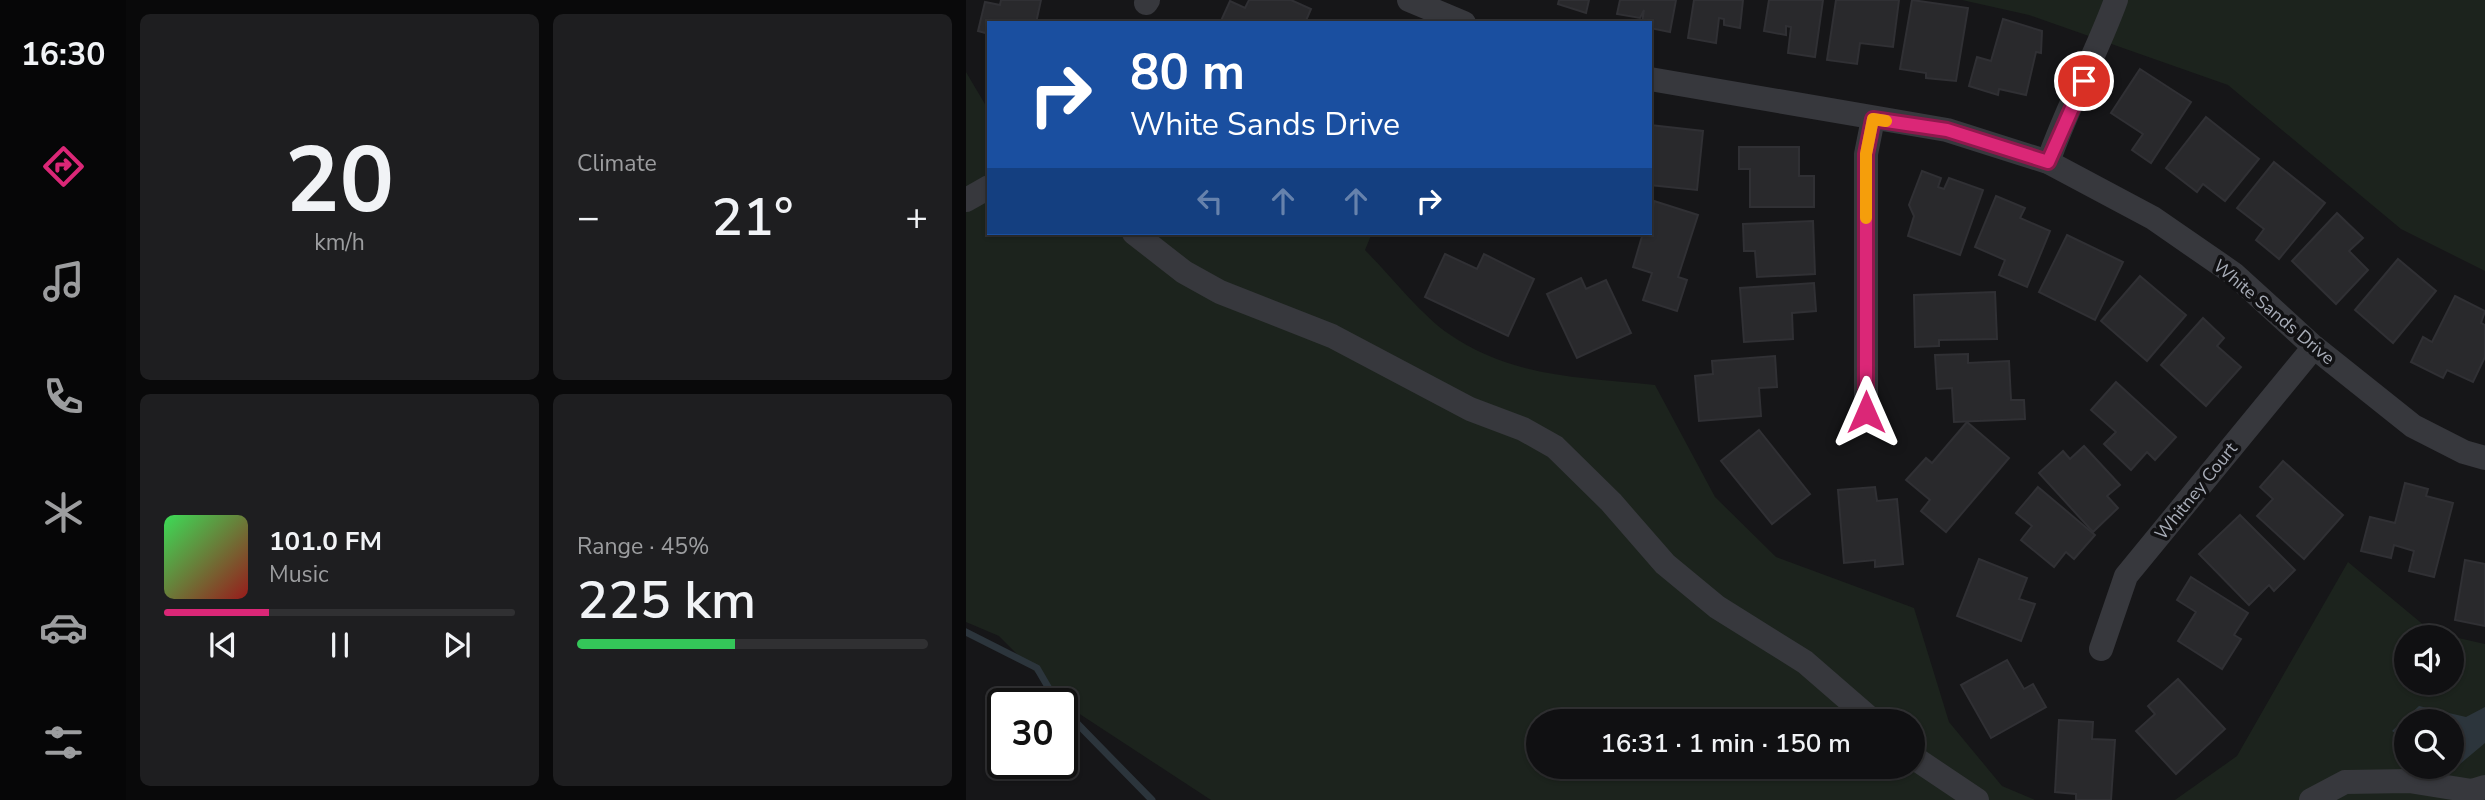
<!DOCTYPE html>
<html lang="en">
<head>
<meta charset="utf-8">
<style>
  body { margin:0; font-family:"Nunito Sans",sans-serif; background:#1e1e20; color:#f1f3f6; height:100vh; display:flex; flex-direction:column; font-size:26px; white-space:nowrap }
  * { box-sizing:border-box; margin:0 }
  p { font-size:23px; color:#9c9d9f }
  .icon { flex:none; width:38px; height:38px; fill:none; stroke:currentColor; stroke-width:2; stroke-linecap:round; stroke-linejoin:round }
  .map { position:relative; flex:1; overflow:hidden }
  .panel { display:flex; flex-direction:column; gap:14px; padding:14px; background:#09090a; width:840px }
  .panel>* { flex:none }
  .hud { position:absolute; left:21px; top:21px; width:665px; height:214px; border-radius:0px; box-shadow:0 2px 5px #0004,0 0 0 2px #303032; background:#1a4fa0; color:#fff; overflow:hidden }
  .fabs { position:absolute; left:1428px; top:625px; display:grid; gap:14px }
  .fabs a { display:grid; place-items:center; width:70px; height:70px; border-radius:50%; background:#101012; box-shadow:0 2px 5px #0004,0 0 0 2px #303032; font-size:35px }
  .speed { position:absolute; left:21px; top:688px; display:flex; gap:14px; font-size:35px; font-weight:700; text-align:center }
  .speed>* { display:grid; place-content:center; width:91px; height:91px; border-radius:50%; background:#101012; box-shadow:0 2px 5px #0004,0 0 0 2px #303032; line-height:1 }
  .speed .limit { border:4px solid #111; border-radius:10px; background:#fff; color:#111 }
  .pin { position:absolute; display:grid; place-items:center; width:60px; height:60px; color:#fff; margin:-30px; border:4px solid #fff; border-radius:50%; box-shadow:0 2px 7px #0007 }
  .me { position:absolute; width:77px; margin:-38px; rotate:0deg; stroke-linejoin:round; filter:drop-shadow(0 0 5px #0008) }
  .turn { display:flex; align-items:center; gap:24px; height:147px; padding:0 28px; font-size:32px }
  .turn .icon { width:91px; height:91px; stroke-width:2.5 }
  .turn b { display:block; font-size:49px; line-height:60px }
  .lanes { display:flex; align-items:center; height:66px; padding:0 28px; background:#0003; justify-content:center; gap:35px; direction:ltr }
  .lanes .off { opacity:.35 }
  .big { font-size:52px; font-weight:600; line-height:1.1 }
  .panel .widget { flex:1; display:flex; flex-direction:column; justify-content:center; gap:10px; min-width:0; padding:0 24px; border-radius:10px; background:#1e1e20 }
  .panel .dial { align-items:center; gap:0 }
  .dial b { font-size:91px; line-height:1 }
  .song { display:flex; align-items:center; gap:21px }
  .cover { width:84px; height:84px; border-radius:10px; background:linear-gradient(135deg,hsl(130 70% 55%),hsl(0 70% 35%)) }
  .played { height:7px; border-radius:4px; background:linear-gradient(90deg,#db2777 30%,#303032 30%) }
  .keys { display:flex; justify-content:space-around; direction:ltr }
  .heat { display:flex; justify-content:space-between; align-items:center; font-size:38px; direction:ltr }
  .charge { height:10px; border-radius:5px; background:linear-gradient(90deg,#34c759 45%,#303032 0) }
  .panel .tiles { flex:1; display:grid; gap:14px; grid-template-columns:repeat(2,1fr) }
  .trip { position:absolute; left:560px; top:709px; width:399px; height:70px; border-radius:35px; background:#101012; box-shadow:0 2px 5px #0004,0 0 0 2px #303032; font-weight:600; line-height:70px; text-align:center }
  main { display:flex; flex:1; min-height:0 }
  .dock { display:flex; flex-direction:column; width:126px; justify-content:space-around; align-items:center; background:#060607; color:#9c9d9f }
  .dock .icon { width:49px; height:49px }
  .dock .current { color:#db2777 }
  .dock b { font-size:32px; color:#f1f3f6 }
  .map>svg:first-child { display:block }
  .green { fill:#1c231d; fill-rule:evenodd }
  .water { fill:#2c353c }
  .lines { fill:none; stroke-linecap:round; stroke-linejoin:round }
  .stream { stroke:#2c353c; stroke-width:7 }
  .building { fill:#29292c; stroke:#303034; stroke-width:2 }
  .minor { stroke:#37383d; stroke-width:24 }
  .route-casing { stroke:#8e194d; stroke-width:18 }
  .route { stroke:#db2777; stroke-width:12 }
  .slow { stroke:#f59e0b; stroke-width:12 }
  .labels { text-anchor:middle; stroke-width:7; stroke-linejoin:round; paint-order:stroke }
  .street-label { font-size:18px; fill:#a8adb8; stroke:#111113 }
</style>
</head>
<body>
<main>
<nav class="dock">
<b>16:30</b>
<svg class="icon current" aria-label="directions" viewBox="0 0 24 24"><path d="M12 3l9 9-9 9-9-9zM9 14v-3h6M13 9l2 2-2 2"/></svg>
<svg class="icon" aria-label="music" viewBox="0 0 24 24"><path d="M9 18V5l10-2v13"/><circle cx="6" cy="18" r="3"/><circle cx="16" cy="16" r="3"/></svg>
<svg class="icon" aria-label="phone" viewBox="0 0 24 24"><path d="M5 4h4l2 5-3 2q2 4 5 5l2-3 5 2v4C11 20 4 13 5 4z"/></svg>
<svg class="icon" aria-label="climate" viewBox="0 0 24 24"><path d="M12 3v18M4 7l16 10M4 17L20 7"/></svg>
<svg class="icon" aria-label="car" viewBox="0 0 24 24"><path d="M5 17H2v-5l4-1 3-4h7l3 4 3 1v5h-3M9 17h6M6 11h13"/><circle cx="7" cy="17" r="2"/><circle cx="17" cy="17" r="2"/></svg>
<svg class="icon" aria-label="filters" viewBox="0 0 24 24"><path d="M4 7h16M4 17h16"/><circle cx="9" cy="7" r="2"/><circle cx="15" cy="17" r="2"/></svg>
</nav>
<section class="panel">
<div class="tiles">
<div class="widget dial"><b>20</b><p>km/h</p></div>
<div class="widget"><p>Climate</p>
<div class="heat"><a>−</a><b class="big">21°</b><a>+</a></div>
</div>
<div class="widget">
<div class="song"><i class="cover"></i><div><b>101.0 FM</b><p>Music</p></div></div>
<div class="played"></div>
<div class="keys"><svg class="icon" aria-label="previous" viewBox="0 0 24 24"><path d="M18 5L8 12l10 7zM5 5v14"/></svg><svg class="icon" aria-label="pause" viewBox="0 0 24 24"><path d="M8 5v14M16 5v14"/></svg><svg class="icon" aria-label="next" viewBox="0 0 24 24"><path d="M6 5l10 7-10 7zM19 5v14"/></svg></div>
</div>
<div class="widget"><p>Range · 45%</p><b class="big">225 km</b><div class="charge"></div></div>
</div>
</section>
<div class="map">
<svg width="1519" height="800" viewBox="0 0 1519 800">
  <rect width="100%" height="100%" fill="#161618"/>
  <g class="green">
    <path d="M996 0H1519V271L1435 229 1262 85 1063 15Z"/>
    <path d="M0 72 23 111V233H406L399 250C422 273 457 317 483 334 547 378 614 377 689 385L749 497 810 557 948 608 983 722 1036 786 1069 800H245L106 709 33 636 0 622ZM572 721H947V766H572Z"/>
    <path d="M1382 562 1466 632 1519 644V800H1209L1271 756ZM1440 637H1486V682H1440ZM1440 721H1486V766H1440Z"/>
  </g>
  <path class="water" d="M1453 706 1500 717 1519 707V743L1488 769 1477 767 1486 766V721H1440V740L1426 731Z"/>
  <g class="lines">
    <g class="stream">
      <path d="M0 632 71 668 92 704"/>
      <path d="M96 708 186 800"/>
    </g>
  </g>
  <g class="building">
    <path d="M35 0H75L70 23H23V34L12 31 19 2 34 5Z"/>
    <path d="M283 0H325L345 9 339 23H254L264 1 279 8Z"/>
    <path d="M593 0H623L620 13 592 4Z"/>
    <path d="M654 0H710L704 32 684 28V23H676L678 10 674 18 651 14Z"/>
    <path d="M728 0H777L774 28 758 25V19L753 18 750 43 722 38Z"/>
    <path d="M803 0H857L849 57 822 53 825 27 820 26V35L798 31Z"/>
    <path d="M870 0H933L927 47 894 43 891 64 861 60Z"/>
    <path d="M946 0 1002 8 990 81 960 78V73L934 69Z"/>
    <path d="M1037 19 1076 31 1075 53 1070 52 1060 95 1033 89 1032 95 1003 86 1011 57 1025 61Z"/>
    <path d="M1174 69 1225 102 1185 163 1166 150 1177 134 1145 113Z"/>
    <path d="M1240 117 1293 159 1259 201 1237 184 1231 192 1200 168Z"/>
    <path d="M684 125 737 131 731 190 684 185Z"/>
    <path d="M773 147H833V176H848V207H784V169H773Z"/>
    <path d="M1308 162 1359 203 1313 259 1290 240 1298 229 1271 208Z"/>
    <path d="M956 171 975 178 972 187 978 189 983 178 1017 190 994 255 942 236 948 216 943 205Z"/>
    <path d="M1030 196 1059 208 1054 218 1084 231 1061 287 1033 275 1039 260 1009 247Z"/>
    <path d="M688 201 732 215 712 277 721 280 711 311 677 300 686 273 667 267 677 233H684Z"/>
    <path d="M1371 213 1397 238 1383 251 1402 270 1370 304 1326 261Z"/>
    <path d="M847 221 849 274 791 277 789 251H778L777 224Z"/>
    <path d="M1101 235 1157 262 1129 320 1073 292Z"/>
    <path d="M479 254 511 269 518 254 568 279 542 336 459 297Z"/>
    <path d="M1432 259 1470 291 1427 343 1389 310Z"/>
    <path d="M1174 276 1220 315 1181 361 1135 321Z"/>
    <path d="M615 278 620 289 640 280 665 333 611 358 581 294Z"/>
    <path d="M848 283 850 311 826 313 827 339 778 342 774 288Z"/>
    <path d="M1029 292 1031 339 973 340V346L949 347 948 295Z"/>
    <path d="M1489 296 1519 311 1515 323 1519 325V357L1507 382 1481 370 1477 378 1445 362 1457 337 1466 342Z"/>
    <path d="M1237 318 1258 338 1251 346 1275 367 1240 406 1195 365Z"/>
    <path d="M1002 354V363L1043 361 1045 400H1058L1059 419 988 422 986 388 971 389 969 355Z"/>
    <path d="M809 356 811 387 793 388 795 416 733 421 729 376 747 374 746 361Z"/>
    <path d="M1150 382 1210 437 1189 460 1181 452 1165 470 1138 444 1150 432 1125 410Z"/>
    <path d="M1001 422 1043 458 980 532 955 511 964 500 940 480 960 458 966 463Z"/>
    <path d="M793 430 844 494 806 524 755 461Z"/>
    <path d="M1118 446 1154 485 1141 496 1152 508 1127 532 1073 473 1097 451 1104 459Z"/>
    <path d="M1317 461 1377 515 1338 559 1291 516 1307 499 1294 487Z"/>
    <path d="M1439 483 1462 489 1460 496 1487 503 1468 577 1443 571 1448 551 1428 545 1425 558 1395 551 1404 517 1429 523Z"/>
    <path d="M909 487 911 501 931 499 937 564 909 567V560L878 563 872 490Z"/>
    <path d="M1072 487 1129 535 1108 559 1100 552 1088 567 1055 540 1066 526 1050 513Z"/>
    <path d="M1274 515 1329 570 1308 591 1303 585 1283 605 1233 554Z"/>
    <path d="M1013 559 1061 578 1053 599 1069 604 1055 641 991 616Z"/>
    <path d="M1499 560 1519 564V626L1489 620Z"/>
    <path d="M1225 577 1282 613 1268 635 1275 639 1256 669 1212 641 1230 612 1211 600Z"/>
    <path d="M1041 660 1058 689 1067 684 1080 707 1025 738 995 685Z"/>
    <path d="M1212 679 1259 729 1210 774 1170 731 1189 714 1182 706Z"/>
    <path d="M1093 720 1127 722 1126 739 1149 740 1145 800H1110V794L1089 792Z"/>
  </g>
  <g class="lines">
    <g class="minor">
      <path d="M443 0 498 23"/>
      <path d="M180 3 182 0"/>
      <path d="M684 79 981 130 1082 162 1187 218 1268 274 1348 347 1447 426 1498 452 1519 458"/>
      <path d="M1082 162C1101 107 1130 55 1150 0"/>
      <path d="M0 200 23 187"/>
      <path d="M168 233 218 272 254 292 366 336 504 409 557 429 589 447 645 502 699 564 751 607 839 662 907 721"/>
      <path d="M900 412V154L907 119"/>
      <path d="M1135 649 1160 576 1348 347"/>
      <path d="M947 757 1011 800"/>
      <path d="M1345 800 1379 782 1443 781 1506 791 1519 787"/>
    </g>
  </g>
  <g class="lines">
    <defs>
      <path id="route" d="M900 412V154L907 119 981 130 1082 162 1118 81"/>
    </defs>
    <use href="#route" class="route-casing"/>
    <use href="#route" class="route"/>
    <path class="slow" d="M900 218V154L907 119 920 121"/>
  </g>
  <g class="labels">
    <g class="street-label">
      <text transform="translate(1308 312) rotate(40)" y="6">White Sands Drive</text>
      <text transform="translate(1230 491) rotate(-51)" y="6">Whitney Court</text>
    </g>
  </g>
</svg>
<div class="fabs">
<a><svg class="icon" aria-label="sound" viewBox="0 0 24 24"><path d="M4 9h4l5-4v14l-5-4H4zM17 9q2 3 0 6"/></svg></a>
<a><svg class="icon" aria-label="search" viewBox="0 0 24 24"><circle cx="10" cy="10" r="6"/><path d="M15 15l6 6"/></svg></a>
</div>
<div class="speed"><div class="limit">30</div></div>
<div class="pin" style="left:1118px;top:81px;background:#d93025"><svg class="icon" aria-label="arrive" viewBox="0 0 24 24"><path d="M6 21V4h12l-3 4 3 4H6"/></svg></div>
<svg class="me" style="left:900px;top:412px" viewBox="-20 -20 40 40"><path d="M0-17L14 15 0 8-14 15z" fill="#db2777" stroke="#fff" stroke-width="4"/></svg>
<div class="trip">16:31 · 1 min · 150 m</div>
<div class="hud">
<div class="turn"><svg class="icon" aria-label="right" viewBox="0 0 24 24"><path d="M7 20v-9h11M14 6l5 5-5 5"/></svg><div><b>80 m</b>White Sands Drive</div></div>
<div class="lanes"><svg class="icon off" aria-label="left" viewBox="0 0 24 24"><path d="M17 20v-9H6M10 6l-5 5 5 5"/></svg><svg class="icon off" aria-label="ahead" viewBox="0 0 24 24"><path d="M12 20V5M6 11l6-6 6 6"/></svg><svg class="icon off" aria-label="ahead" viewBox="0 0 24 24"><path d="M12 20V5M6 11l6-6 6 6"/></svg><svg class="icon" aria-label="right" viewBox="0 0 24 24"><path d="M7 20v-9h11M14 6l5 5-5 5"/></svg></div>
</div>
</div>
</main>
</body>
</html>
